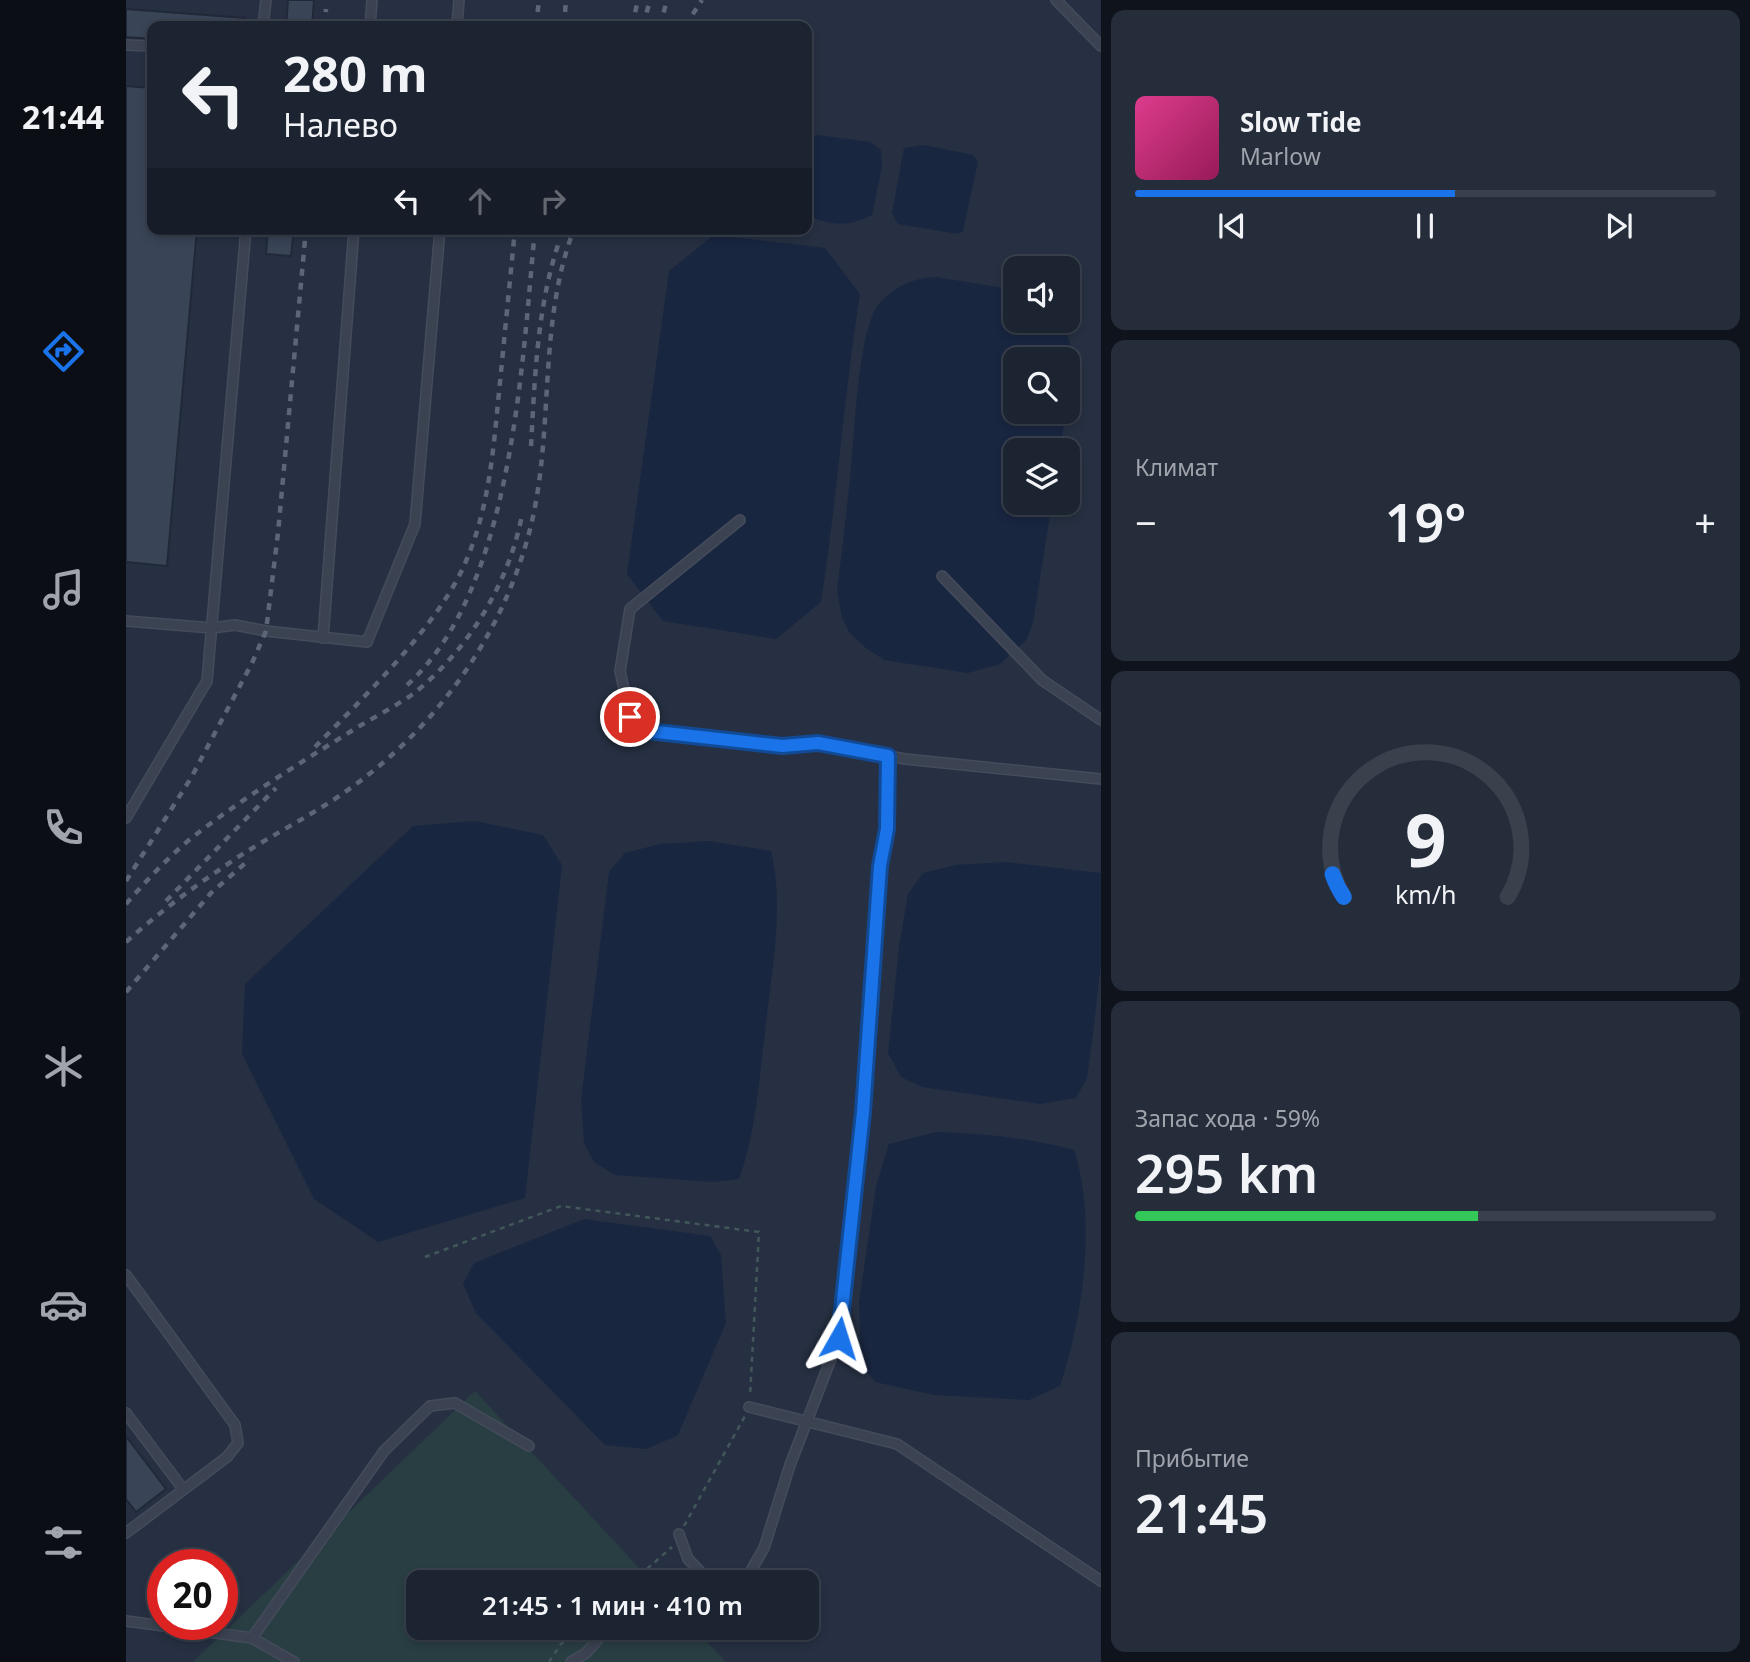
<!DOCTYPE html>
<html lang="ru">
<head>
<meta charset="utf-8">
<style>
  body { margin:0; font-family:"Noto Sans",sans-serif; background:#252c3a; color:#f1f3f6; height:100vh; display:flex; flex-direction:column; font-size:26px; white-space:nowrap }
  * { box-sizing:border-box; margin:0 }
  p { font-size:23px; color:#a0a4ac }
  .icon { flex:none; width:38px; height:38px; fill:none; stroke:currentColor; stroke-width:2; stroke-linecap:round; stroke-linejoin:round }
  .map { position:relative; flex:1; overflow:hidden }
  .details { display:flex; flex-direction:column; gap:10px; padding:10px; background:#0f141c; width:649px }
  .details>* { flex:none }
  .guide { position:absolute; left:21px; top:21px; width:665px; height:214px; border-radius:14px; box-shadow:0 4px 10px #0003,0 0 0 2px #3a414d; background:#1c2432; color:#f1f3f6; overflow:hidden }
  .tools { position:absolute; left:877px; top:256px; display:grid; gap:14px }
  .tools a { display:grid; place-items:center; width:77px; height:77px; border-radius:14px; background:#1c2432; box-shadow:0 4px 10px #0003,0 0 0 2px #3a414d; font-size:35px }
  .speed { position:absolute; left:21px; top:1549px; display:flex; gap:14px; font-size:35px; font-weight:700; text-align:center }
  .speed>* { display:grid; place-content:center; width:91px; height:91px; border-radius:50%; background:#1c2432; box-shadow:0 4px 10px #0003,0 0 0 2px #3a414d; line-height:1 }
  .speed .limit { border:10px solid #d22; background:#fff; color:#111 }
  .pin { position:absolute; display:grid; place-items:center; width:60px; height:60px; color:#fff; margin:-30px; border:4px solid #fff; border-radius:50%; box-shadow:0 2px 7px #0007 }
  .me { position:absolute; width:77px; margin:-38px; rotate:6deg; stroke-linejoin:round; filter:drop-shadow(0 0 5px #0008) }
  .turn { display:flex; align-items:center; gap:24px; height:147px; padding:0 21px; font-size:32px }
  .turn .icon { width:91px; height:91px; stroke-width:2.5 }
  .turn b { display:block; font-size:49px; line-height:60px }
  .lanes { display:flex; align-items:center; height:66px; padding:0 21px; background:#0003; justify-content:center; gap:35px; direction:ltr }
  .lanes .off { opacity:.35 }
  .big { font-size:52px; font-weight:600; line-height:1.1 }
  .details .tile { flex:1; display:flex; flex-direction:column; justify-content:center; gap:10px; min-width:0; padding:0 24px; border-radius:14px; background:#252c3a }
  .details .dial { align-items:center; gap:0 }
  .dial svg { height:182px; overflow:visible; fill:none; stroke:#3a414d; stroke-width:7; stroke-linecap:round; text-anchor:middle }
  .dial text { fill:#f1f3f6; stroke:none }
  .song { display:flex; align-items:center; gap:21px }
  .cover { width:84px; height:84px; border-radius:10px; background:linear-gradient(135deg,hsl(330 70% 55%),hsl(330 70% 35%)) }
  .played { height:7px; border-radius:4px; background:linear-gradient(90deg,#1a73e8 55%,#3a414d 55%) }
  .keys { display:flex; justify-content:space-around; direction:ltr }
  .heat { display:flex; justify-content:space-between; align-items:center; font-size:38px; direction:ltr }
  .charge { height:10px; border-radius:5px; background:linear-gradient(90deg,#34c759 59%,#3a414d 0) }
  .trip { position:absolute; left:280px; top:1570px; width:413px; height:70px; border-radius:14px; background:#1c2432; box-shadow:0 4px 10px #0003,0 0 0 2px #3a414d; font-weight:600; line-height:70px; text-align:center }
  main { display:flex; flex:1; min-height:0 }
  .tabs { display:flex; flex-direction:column; width:126px; justify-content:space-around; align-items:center; background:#0b0e14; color:#a0a4ac }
  .tabs .icon { width:49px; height:49px }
  .tabs .selected { color:#1a73e8 }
  .tabs b { font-size:32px; color:#f1f3f6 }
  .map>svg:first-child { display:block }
  .green { fill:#293e43 }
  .water { fill:#192640 }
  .building { fill:#394457; stroke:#212939; stroke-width:2 }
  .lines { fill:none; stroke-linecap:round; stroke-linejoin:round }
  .service-casing { stroke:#444b5b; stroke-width:12 }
  .path { stroke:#42575a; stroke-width:2.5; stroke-dasharray:5 5; stroke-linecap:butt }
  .service { stroke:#3b4251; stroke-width:9 }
  .rail { stroke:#5d6678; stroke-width:4.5; stroke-dasharray:7 7; stroke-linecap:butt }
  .route-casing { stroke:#114b97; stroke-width:18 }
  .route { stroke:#1a73e8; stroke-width:12 }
</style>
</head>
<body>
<main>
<nav class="tabs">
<b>21:44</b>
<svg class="icon selected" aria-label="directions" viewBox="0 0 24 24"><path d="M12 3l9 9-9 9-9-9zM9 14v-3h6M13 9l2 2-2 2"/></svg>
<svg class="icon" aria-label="music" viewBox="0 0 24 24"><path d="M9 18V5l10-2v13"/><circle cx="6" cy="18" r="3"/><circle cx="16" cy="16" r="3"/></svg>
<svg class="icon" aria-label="phone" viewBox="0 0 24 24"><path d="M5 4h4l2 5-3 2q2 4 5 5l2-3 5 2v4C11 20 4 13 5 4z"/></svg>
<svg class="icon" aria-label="climate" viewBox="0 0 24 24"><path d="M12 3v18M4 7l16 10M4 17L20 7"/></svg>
<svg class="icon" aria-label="car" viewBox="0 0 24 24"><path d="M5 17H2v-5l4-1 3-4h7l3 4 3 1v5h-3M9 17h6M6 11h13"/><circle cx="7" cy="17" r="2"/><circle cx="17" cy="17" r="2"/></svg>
<svg class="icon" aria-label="filters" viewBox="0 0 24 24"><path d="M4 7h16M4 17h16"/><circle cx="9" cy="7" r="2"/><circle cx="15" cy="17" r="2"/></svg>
</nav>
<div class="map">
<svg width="975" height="1662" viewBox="0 0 975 1662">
  <rect width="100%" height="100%" fill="#263042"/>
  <path class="green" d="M349 1391 526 1582H292V1628H568L600 1662H67Z"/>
  <g class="water">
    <path d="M691 135 745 142 755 150 756 167 746 215C724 227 704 226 681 215L683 140Z"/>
    <path d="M798 145 847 155 852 162 837 231 832 234 772 224 766 213 778 148Z"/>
    <path d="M588 235 699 248 734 294C718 396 711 499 695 602L650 639 537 621 501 574 543 271Z"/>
    <path d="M810 277 889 290V320H934C952 354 947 368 942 403V359H889V411H940L934 450H889V502H926L907 623 901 639 874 664 842 673 758 660 740 648 723 632 716 617 711 591C716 550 721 509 725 468 729 432 732 329 753 304 768 286 788 278 810 277Z"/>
    <path d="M349 821 417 835 436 865 399 1198 252 1242 188 1199 116 1054 119 984 287 826Z"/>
    <path d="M583 841 645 851C659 908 645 974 639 1032 633 1081 630 1132 613 1179L587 1182 489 1175 468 1162 458 1143 455 1100 483 872 499 853 534 844Z"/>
    <path d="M878 862 975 873V963L968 1026 961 1078 950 1098 914 1104 796 1087 775 1077 762 1053 773 947 782 894 797 873 830 865Z"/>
    <path d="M810 1132C857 1133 902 1138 948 1150 971 1221 957 1316 934 1386L903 1400 808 1395 749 1382 735 1364 733 1302 750 1186 763 1144Z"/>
    <path d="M458 1219 584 1236 595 1255 600 1323 552 1435 521 1449 479 1445 350 1313 337 1284 348 1263Z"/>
  </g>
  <g class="building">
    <path d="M162 0H188L186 26H160Z"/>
    <path d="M0 9 119 18 118 26H26V39L0 37Z"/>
    <path d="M0 86 26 88V229H71L41 566 0 562Z"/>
    <path d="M142 229H168L165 256 140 254Z"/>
    <path d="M0 1436 40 1489 10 1512 0 1499Z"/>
  </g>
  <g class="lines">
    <defs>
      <g id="service">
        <path d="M930 0 975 46"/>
        <path d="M137 26 140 0"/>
        <path d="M244 26 246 0"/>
        <path d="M331 26 333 0"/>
        <path d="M0 45 26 46"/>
        <path d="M614 520 504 609 494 671 504 717 522 731 656 746 692 743 779 759 975 779"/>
        <path d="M816 576 916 680 975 720"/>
        <path d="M0 621 86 628 109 625 140 631 241 642 289 524 314 229"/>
        <path d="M197 638 228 229"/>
        <path d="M0 818 81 681 120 229"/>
        <path d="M0 1275 109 1425 112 1443 101 1457 0 1533"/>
        <path d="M623 1407 771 1444 975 1581"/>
        <path d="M0 1413 57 1489"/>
        <path d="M553 1534 562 1559 584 1582"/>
        <path d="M608 1582 623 1574 638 1548 664 1465 713 1338 737 1112 754 866 761 829 762 756"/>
        <path d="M0 1621 126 1638 258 1451 304 1406 329 1403 403 1446"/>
        <path d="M126 1638 168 1662"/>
        <path d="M445 1662 460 1653 482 1628"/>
      </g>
    </defs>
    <use href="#service" class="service-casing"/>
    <g class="path">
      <path d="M299 1257 435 1206 633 1232 624 1396"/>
      <path d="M558 1526 619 1416"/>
      <path d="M506 1582 546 1547"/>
      <path d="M423 1662 435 1644 454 1628"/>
    </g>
    <use href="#service" class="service"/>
    <g class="rail">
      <path d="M199 26 200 9"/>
      <path d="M410 26 413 0"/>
      <path d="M438 26 440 0"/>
      <path d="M506 26 512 0"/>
      <path d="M517 26 524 0"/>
      <path d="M534 26 541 0"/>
      <path d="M559 26 576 0"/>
      <path d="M405 446C409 376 411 305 434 239"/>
      <path d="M281 685C387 590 396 363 409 229"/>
      <path d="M189 747C235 700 301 636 332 578 364 516 367 450 374 382 379 331 384 280 389 229"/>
      <path d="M0 881 65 778 126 663 140 631 152 533 180 229"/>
      <path d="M40 901 150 788"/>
      <path d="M0 904C21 880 43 856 68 836 120 796 177 761 232 727 250 716 270 706 287 694 342 651 383 583 396 515"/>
      <path d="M0 942C29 916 63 890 96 868 138 838 185 817 226 787 311 726 374 638 402 537 430 436 410 328 448 229"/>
      <path d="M0 992 85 893 124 859"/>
    </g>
  </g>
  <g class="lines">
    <defs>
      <path id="route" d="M504 717 522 731 656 746 692 743 762 756 761 829 754 866 737 1112 713 1338"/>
    </defs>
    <use href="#route" class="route-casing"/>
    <use href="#route" class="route"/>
  </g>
</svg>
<div class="tools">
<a><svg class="icon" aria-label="sound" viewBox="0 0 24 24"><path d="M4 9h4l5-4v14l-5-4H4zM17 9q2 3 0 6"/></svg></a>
<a><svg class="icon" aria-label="search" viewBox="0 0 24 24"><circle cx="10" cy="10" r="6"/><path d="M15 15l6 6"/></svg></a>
<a><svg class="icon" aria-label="layers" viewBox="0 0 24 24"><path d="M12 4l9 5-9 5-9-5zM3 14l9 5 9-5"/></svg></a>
</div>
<div class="speed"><div class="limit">20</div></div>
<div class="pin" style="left:504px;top:717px;background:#d93025"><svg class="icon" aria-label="arrive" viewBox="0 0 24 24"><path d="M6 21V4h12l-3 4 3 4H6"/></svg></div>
<svg class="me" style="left:713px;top:1338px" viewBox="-20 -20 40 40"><path d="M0-17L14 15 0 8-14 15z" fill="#1a73e8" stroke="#fff" stroke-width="4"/></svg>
<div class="trip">21:45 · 1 мин · 410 m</div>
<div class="guide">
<div class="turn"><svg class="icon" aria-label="left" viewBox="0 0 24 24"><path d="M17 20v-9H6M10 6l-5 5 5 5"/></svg><div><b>280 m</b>Налево</div></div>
<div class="lanes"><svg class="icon" aria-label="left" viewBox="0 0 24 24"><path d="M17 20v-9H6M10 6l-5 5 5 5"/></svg><svg class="icon off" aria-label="ahead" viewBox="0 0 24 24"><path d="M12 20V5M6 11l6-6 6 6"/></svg><svg class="icon off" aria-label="right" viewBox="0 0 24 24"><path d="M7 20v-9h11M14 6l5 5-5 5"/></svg></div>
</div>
</div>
<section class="details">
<div class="tile">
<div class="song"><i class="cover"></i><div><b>Slow Tide</b><p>Marlow</p></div></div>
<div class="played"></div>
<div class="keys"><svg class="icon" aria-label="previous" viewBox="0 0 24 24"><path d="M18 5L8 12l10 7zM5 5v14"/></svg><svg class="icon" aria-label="pause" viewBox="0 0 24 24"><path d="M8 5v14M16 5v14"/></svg><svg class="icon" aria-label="next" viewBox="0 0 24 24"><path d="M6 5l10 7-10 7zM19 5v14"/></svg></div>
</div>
<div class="tile"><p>Климат</p>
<div class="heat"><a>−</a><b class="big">19°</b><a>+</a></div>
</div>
<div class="tile dial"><svg viewBox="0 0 100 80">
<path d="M14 69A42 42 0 1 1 86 69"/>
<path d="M14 69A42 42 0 0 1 9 59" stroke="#1a73e8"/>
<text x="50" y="56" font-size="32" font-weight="700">9</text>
<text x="50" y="72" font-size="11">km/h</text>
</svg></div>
<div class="tile"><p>Запас хода · 59%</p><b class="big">295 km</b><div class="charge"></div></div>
<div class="tile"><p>Прибытие</p><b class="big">21:45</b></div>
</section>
</main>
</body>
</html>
